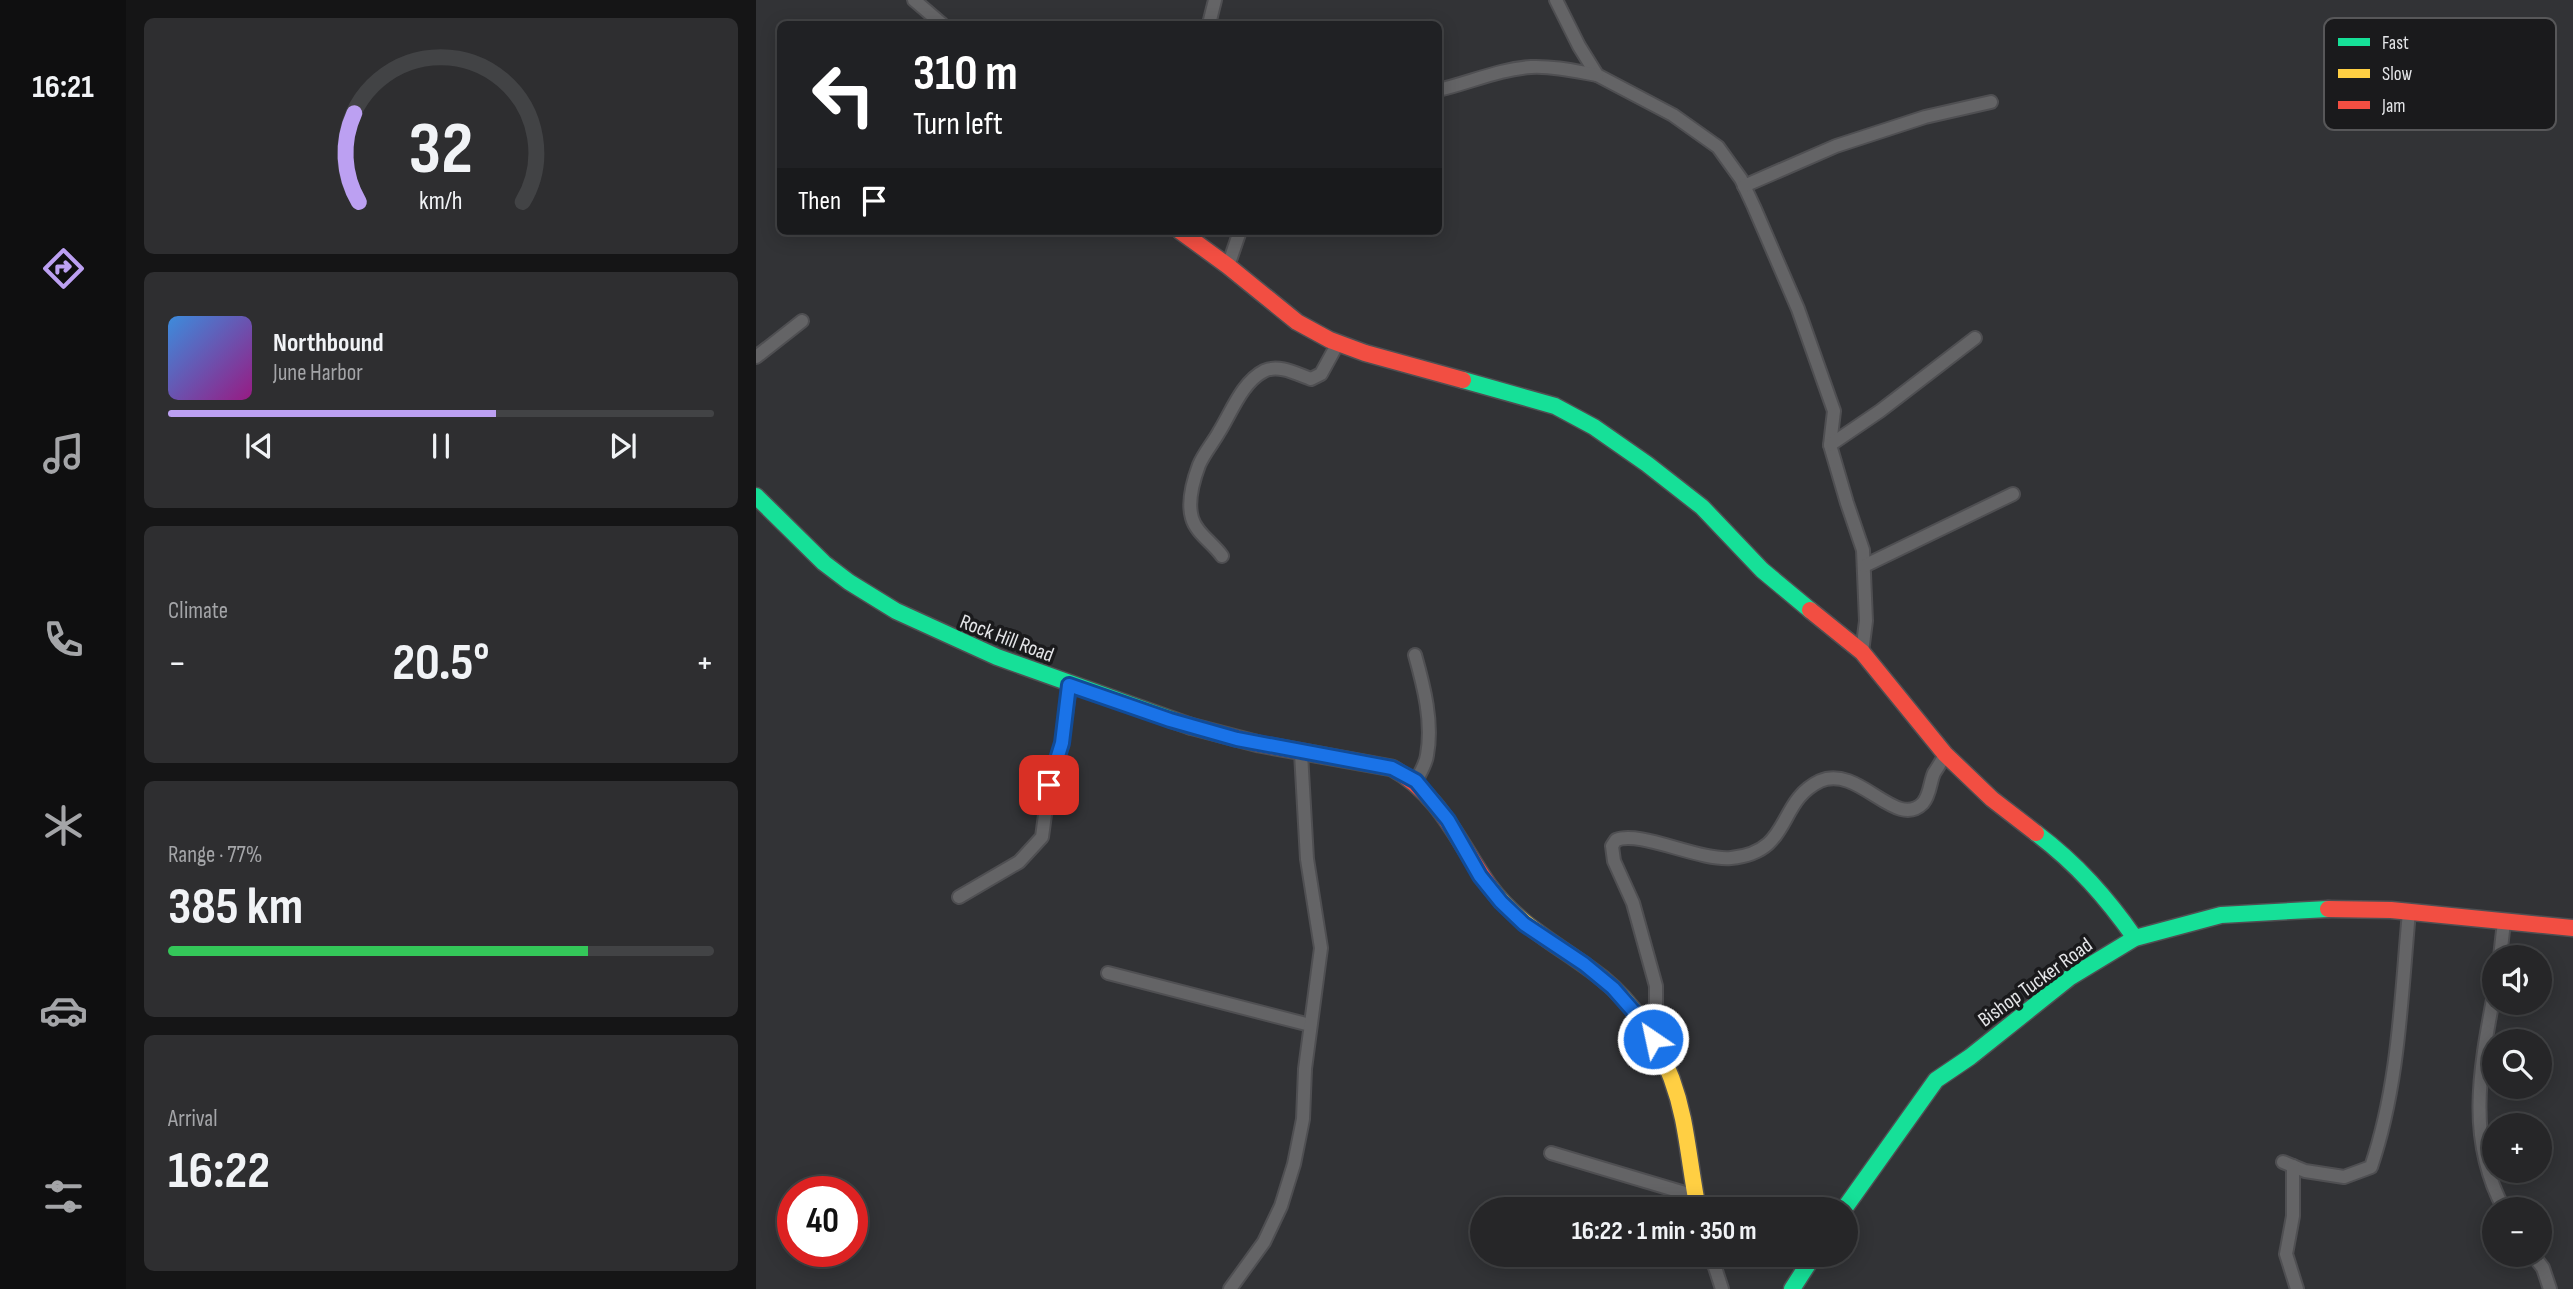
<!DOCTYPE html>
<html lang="en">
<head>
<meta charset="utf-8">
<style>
  body { margin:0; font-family:"Sofia Sans Condensed",sans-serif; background:#2e2e30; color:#f1f3f6; height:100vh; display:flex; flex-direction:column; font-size:26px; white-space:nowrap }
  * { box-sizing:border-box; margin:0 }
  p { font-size:23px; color:#a4a5a8 }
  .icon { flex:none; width:38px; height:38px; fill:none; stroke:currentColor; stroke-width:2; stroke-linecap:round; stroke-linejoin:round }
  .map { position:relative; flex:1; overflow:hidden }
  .sheet { display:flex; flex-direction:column; gap:18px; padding:18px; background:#151516; width:630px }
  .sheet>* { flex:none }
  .hud { position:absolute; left:21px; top:21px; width:665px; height:214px; border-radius:10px; box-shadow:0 4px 18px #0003,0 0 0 2px #424345; background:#202124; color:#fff; overflow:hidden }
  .tools { position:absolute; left:1726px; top:945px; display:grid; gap:14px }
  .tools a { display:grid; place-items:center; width:70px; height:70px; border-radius:50%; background:#262628; box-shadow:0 4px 18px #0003,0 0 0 2px #424345; font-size:35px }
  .speed { position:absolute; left:21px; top:1176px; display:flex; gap:14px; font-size:35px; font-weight:700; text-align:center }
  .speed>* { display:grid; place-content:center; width:91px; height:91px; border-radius:50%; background:#262628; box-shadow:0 4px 18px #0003,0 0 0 2px #424345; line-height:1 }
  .speed .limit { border:10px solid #d22; background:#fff; color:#111 }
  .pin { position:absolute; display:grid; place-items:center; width:60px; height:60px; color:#fff; margin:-30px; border-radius:14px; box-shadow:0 4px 10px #0006 }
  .me { position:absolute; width:77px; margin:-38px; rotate:326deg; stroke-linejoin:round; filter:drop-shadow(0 0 5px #0008) }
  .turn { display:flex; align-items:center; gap:24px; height:147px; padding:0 21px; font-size:32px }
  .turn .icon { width:91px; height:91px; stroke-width:2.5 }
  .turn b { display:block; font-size:49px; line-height:60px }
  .then { display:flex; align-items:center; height:66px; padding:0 21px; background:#0003; gap:14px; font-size:26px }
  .big { font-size:52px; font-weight:700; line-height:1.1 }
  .sheet .tile { flex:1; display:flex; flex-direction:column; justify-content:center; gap:10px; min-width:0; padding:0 24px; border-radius:10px; background:#2e2e30 }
  .sheet .dial { align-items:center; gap:0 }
  .dial svg { height:182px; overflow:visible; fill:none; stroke:#424345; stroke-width:7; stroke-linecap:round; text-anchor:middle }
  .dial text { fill:#f1f3f6; stroke:none }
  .song { display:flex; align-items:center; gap:21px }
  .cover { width:84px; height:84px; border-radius:10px; background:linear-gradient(135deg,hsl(210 70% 55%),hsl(310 70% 35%)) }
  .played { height:7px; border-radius:4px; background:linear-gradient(90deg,#bca0f2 60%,#424345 60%) }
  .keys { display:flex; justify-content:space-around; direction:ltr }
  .heat { display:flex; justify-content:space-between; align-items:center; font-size:38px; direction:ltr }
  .charge { height:10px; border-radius:5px; background:linear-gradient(90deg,#34c759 77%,#424345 0) }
  .trip { position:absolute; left:714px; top:1197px; width:388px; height:70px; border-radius:35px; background:#262628; box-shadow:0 4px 18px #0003,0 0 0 2px #424345; font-weight:700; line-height:70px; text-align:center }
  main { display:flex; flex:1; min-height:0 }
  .tabs { display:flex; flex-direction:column; width:126px; justify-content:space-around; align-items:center; background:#0f0f10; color:#a4a5a8 }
  .tabs .icon { width:49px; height:49px }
  .tabs .active { color:#bca0f2 }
  .tabs b { font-size:32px; color:#f1f3f6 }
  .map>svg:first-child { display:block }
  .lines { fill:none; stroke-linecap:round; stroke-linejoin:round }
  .street-casing { stroke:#4f4f52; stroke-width:16 }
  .fast-casing { stroke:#4f4f52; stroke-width:19 }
  .slow-casing { stroke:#4f4f52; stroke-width:19 }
  .jam-casing { stroke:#4f4f52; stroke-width:19 }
  .street { stroke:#646466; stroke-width:12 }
  .fast { stroke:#16e098; stroke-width:16 }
  .slow { stroke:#ffcf43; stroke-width:16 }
  .jam { stroke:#f24e42; stroke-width:16 }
  .route-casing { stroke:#114b97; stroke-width:18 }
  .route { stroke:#1a73e8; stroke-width:12 }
  .labels { text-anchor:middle; stroke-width:7; stroke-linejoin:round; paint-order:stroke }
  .street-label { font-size:21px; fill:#e4e5e8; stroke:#1a1a1c }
  .key { fill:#1a1a1c; stroke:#575759; stroke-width:2 }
  .key-label { font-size:19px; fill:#e4e5e8 }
</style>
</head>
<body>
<main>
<nav class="tabs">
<b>16:21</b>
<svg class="icon active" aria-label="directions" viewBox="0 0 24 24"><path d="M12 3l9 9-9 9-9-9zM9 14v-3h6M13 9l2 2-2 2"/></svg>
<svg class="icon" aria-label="music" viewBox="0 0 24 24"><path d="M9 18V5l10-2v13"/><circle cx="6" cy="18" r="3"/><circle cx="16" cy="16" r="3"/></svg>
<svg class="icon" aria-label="phone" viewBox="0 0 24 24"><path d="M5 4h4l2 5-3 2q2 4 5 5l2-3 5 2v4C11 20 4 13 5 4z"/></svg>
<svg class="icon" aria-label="climate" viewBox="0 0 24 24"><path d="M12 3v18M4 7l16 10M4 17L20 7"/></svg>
<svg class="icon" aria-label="car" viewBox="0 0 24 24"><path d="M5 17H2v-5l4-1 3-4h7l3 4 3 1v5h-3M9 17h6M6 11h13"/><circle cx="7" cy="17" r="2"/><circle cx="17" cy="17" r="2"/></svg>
<svg class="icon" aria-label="filters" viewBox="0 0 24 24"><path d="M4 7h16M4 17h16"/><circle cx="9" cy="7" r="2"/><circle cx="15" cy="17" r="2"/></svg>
</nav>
<section class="sheet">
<div class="tile dial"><svg viewBox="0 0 100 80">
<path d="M14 69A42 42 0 1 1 86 69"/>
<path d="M14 69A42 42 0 0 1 12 30" stroke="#bca0f2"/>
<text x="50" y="56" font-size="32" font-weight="700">32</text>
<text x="50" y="72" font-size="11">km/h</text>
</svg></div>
<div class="tile">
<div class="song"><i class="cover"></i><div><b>Northbound</b><p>June Harbor</p></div></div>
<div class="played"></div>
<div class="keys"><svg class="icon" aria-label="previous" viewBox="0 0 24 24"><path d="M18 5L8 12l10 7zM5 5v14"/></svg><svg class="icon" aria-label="pause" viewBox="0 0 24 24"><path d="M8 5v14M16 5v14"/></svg><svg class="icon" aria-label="next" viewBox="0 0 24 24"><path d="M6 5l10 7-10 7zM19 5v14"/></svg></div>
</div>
<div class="tile"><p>Climate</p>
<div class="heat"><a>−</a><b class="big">20.5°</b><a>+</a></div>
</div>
<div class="tile"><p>Range · 77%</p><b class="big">385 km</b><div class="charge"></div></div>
<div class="tile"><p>Arrival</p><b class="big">16:22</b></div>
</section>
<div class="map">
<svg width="1817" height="1289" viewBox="0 0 1817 1289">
  <rect width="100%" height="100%" fill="#323336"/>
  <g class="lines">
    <defs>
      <g id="street">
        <path d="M158 0 186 24"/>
        <path d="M800 0 823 46 841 75 917 115 962 147 985 179 998 207 1042 309 1078 411 1074 445 1091 503 1107 550 1110 621 1106 652"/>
        <path d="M453 24 459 0"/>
        <path d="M682 90C713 83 743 69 775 67 797 66 819 71 841 75"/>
        <path d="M988 186 1080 146 1169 117 1235 102"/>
        <path d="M472 266 484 231"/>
        <path d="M0 357 46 321"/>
        <path d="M1074 445 1124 411 1219 338"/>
        <path d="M466 556C457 543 440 533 436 518 431 501 437 481 443 465 448 453 457 443 463 432 475 413 486 382 508 371 523 364 541 374 555 379L565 374 582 343"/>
        <path d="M1108 566 1257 494"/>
        <path d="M659 655C668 687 677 722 671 755 670 764 664 773 660 781"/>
        <path d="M203 897 263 862 286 837 293 785 306 743 314 685"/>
        <path d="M1744 957 1748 922"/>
        <path d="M352 973 554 1025"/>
        <path d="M1738 994C1724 1069 1710 1139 1748 1209"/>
        <path d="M891 1029 900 1003V986L877 903 858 861 856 846 860 840C884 830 943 861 975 858 1037 852 1020 802 1064 781 1103 764 1140 831 1167 803 1174 795 1174 782 1178 773 1182 767 1186 761 1189 754"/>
        <path d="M795 1153 939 1196"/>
        <path d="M1527 1162 1549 1171 1588 1177 1615 1167C1643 1085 1645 998 1653 912"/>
        <path d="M1537 1166V1216L1530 1254 1541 1289"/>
        <path d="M955 1255 966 1289"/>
        <path d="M1777 1255 1787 1268 1794 1289"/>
        <path d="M474 1289 508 1242 525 1206 538 1164 547 1119 549 1069 565 948 551 859 545 753"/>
      </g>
      <g id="fast">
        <path d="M707 380 799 406 838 427 891 464 946 507 1006 570 1054 610"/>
        <path d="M0 496 68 563 93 582 140 611 241 657 434 726"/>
        <path d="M1280 833C1321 864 1350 897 1379 938"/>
        <path d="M1088 1209 1180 1080 1214 1057 1313 978 1379 938 1465 915 1572 909"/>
        <path d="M1036 1289 1058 1255"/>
      </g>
      <path id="slow" d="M734 887C764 927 808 948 846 978 889 1013 916 1065 927 1119 933 1149 936 1179 942 1209"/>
      <g id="jam">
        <path d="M424 231 472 266 541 322 574 340 609 353 707 380"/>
        <path d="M1054 610 1106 652 1189 754 1236 799 1280 833"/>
        <path d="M434 726 503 744 636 768C685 795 703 844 734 887"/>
        <path d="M1572 909 1635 910 1817 928"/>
      </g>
    </defs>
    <use href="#street" class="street-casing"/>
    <use href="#fast" class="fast-casing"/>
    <use href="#slow" class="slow-casing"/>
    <use href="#jam" class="jam-casing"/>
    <use href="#street" class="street"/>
    <use href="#fast" class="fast"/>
    <use href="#slow" class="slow"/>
    <use href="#jam" class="jam"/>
  </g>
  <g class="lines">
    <defs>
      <path id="route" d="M293 785 306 743 313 685 414 720 481 739 636 768 660 781 692 820 724 876 745 902 768 924 828 964 857 988 879 1013 897 1039"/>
    </defs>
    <use href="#route" class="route-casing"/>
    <use href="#route" class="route"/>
  </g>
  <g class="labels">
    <g class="street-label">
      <text transform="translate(251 638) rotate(21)" y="7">Rock Hill Road</text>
      <text transform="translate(1279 982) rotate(-36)" y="7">Bishop Tucker Road</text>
    </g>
  </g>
  <rect x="1568" y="18" width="232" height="112" rx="10" class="key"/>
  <rect x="1582" y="38" width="32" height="8" fill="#16e098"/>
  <rect x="1582" y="69" width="32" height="9" fill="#ffcf43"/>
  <rect x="1582" y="101" width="32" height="8" fill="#f24e42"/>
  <g class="key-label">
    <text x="1626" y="49">Fast</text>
    <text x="1626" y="80">Slow</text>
    <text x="1626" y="112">Jam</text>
  </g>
</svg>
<div class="tools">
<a><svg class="icon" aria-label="sound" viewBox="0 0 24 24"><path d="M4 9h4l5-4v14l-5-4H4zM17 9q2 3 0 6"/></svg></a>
<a><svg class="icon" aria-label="search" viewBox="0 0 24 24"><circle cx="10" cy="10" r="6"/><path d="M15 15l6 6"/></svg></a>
<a>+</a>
<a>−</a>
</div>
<div class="speed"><div class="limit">40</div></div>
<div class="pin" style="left:293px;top:785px;background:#d93025"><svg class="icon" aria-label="arrive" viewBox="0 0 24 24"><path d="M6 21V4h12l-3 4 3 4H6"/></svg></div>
<svg class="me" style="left:897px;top:1039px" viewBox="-20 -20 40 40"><circle r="17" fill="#1a73e8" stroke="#fff" stroke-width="3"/><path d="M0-11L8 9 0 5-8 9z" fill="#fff"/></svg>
<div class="trip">16:22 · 1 min · 350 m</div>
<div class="hud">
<div class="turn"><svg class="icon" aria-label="left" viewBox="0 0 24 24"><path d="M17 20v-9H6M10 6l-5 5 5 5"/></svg><div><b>310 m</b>Turn left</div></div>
<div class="then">Then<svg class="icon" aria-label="arrive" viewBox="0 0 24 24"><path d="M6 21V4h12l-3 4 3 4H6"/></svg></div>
</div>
</div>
</main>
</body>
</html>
